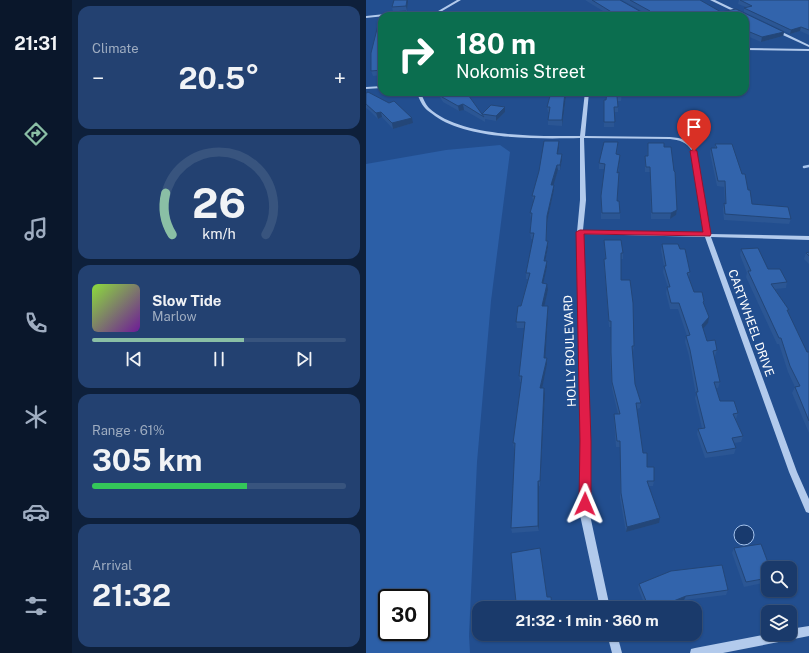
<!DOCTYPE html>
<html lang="en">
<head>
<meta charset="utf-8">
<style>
  body { margin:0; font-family:"Public Sans",sans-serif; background:#234171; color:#f1f3f6; height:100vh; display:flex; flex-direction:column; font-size:15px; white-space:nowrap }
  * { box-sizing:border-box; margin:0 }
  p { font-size:13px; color:#9fadc1 }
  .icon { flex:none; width:22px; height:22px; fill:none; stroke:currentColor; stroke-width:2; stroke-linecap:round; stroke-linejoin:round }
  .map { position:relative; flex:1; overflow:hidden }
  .side { display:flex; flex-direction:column; gap:6px; padding:6px; background:#0e203b; width:294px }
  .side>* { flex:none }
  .guide { position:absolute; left:12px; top:12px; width:371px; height:84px; border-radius:12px; box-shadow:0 1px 3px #0004,0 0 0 1px #38547e; background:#0b6e4f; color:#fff; overflow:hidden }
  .tools { position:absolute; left:395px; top:561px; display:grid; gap:8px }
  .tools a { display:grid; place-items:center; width:36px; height:36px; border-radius:8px; background:#1a3a6b; box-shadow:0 1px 3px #0004,0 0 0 1px #38547e; font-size:20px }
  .speed { position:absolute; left:12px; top:589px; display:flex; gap:8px; font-size:20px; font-weight:700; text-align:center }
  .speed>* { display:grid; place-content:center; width:52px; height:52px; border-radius:50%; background:#1a3a6b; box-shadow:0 1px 3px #0004,0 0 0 1px #38547e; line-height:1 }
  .speed .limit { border:2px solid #111; border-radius:6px; background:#fff; color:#111 }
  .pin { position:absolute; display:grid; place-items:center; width:34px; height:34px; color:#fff; margin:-41px -17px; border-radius:50% 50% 50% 0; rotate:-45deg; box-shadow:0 0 4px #0007 }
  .pin .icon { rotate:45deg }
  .me { position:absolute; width:44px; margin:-22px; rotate:1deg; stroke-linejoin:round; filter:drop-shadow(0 0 3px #0008) }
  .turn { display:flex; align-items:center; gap:14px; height:84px; padding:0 12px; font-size:18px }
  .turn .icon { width:52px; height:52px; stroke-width:2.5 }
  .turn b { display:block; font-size:28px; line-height:34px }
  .big { font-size:30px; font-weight:700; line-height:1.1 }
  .side .card { flex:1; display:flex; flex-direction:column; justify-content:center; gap:6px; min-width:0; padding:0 14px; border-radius:12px; background:#234171 }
  .side .dial { align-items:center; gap:0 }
  .dial svg { height:104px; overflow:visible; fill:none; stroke:#38547e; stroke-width:7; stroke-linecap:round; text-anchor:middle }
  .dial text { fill:#f1f3f6; stroke:none }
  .song { display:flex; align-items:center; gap:12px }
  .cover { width:48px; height:48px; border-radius:6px; background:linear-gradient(135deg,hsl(90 70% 55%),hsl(280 70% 35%)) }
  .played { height:4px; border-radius:2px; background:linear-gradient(90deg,#8abfa5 60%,#38547e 60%) }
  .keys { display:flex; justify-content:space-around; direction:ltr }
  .heat { display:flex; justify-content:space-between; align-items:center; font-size:22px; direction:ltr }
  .charge { height:6px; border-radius:3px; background:linear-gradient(90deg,#34c759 61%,#38547e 0) }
  .trip { position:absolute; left:106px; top:601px; width:230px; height:40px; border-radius:12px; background:#1a3a6b; box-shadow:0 1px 3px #0004,0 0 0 1px #38547e; font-weight:700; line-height:40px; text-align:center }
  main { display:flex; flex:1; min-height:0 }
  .tabs { display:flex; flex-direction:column; width:72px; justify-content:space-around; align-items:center; background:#0a172b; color:#9fadc1 }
  .tabs .icon { width:28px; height:28px }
  .tabs .selected { color:#8abfa5 }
  .tabs b { font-size:18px; color:#f1f3f6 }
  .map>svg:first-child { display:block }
  .green { fill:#2c5fa7; fill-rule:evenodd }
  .water { fill:#183a6e; stroke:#a6c4ed }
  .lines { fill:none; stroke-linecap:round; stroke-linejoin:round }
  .stream { stroke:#a6c4ed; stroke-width:2.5 }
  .minor { fill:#b2caec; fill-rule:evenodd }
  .wall { fill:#2b5694 }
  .shaded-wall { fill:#234678 }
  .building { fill:#3264ac; stroke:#234678 }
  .route { fill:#e11d48; stroke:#92132f }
  .labels { text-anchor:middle; stroke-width:4; stroke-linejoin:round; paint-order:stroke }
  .street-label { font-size:12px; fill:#fff; stroke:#224e8f }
</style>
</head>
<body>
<main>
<nav class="tabs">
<b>21:31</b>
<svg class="icon selected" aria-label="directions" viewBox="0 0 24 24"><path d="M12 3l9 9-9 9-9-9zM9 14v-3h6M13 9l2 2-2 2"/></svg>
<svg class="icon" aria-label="music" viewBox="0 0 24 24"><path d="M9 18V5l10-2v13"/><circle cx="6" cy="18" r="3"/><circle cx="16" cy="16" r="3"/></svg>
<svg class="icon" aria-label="phone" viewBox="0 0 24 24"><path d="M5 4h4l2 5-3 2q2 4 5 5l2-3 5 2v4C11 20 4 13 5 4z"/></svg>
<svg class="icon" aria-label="climate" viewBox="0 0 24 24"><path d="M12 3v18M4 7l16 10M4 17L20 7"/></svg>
<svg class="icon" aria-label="car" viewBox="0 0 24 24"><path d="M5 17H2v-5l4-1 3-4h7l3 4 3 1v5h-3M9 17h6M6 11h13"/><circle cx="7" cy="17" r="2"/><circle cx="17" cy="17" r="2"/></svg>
<svg class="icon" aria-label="filters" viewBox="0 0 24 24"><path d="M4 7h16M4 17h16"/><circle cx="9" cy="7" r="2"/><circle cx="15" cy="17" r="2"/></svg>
</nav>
<section class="side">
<div class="card"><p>Climate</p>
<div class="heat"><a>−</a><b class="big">20.5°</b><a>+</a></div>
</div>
<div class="card dial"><svg viewBox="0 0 100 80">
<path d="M14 69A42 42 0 1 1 86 69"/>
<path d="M14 69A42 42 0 0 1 9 37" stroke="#8abfa5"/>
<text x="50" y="56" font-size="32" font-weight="700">26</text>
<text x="50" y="72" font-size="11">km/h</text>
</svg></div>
<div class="card">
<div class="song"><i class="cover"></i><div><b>Slow Tide</b><p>Marlow</p></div></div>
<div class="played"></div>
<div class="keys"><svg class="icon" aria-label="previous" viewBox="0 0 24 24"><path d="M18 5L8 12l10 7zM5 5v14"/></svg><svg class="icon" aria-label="pause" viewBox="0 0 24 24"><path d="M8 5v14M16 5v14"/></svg><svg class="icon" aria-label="next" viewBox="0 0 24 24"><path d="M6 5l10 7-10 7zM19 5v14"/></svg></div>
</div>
<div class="card"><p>Range · 61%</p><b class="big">305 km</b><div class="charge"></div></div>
<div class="card"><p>Arrival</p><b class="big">21:32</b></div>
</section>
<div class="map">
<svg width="443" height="653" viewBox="0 0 443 653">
  <rect width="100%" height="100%" fill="#224e8f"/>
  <path class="green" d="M134 145 144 152 125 301 111 462 103 636 104 653H0V164L80 150ZM21 598H55V632H21Z"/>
  <circle class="water" cx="378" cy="535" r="10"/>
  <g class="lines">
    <path class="stream" d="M438 167 443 166"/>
    <g class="minor">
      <path d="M91 0H95L71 14 90 16H67L38 14 0 18V16L38 12 67 14Z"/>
      <path d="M344 0H349L376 13 373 14Z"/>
      <path d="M408 29H410L443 45V47L408 31Z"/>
      <path d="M379 48 443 49V51L379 50Z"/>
      <path d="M16 86V88L0 89V87Z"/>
      <path d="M50 92H54C57 97 59 104 63 108 95 138 173 136 214 136L219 92H223L219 136 304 137C316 138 325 140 330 151L344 234 443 236V240L345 237 431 472 443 499V513L440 512 423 472 339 237 217 234 224 441V515L244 608H234L214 515 216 441 211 232 214 200V138C173 139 102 140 69 116 66 113 61 111 59 108 55 104 53 97 50 92ZM218 138 304 139C313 140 321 142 326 151L338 233 217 230 220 200Z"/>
      <path d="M443 626V636L357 653H324L325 649 329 648 402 634H424V629Z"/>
      <path d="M241 634H251L256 653H246Z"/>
    </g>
  </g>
  <g class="wall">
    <path d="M219 0H254L277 13H279L256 0H334L355 12 370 9 418 32 417 36 395 42 379 35V16H245Z"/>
    <path d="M373 0H443V35L434 31 424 34 378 12V8L380 7 372 4Z"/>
    <path d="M42 2 41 11 27 12 26 7Z"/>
    <path d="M16 25V75L7 76 5 71Z"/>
    <path d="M71 92H100L116 114 139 112 130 121 119 119V122L98 110 93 111 77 102Z"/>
    <path d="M199 92 200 96 196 126 182 125V120L183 112H182L181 107 183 100V96Z"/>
    <path d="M256 92 255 101H252V112H248V127H238V105L240 100Z"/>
    <path d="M0 93 47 123 27 129 16 117 12 119 3 110 0 108Z"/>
    <path d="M252 142 251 154 254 155V160L252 173 251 201 254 213V219H235V196L238 169H233V163Z"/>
    <path d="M282 143 298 147 311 210 310 215 304 219H285L284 172H279V156H281Z"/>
    <path d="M349 144 386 204 425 219 423 224 358 220 357 209 358 203H359L358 187 351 186 344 153 345 148H349Z"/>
    <path d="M193 147 192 154H196V160L194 170H192L187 185 188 190 181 222V241L182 247 179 261H181V267L177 283 182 290 178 306H182V312L179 358H181V364L176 388H178L179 394 174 486H173V531L146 533 145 528 149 449H148L147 443 155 382H154L153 376 158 328H151L150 322 162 279H160V273L167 239H165L164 233 165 219 164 213 168 201H167L166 196Z"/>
    <path d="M238 240 257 253V259H255V280L268 346 267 352H266L269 384 275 403 274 408 271 409 277 453 281 467 288 481 287 486H283L293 523 260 532 254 498V447H250L248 420V414H252L246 388 244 359 245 327H243L238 265V259H239Z"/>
    <path d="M296 244 314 249 324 272 323 278 328 292 338 301V304L342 323 337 328 341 341 351 350 349 356H348L354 382 352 388H350L354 401 372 413 370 419 377 436 375 442 368 443 370 448 368 454 339 458 331 434 332 429 336 428 329 398 330 395 323 356 319 342 320 336H321L312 309H304L300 293 301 287H302L297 272 298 266 295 250Z"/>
    <path d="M375 249 402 269 421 282 420 288 409 289 423 310 422 313 441 352H443V433L426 393 429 387 422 372 413 344H411L380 277 381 273 374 255Z"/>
    <path d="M443 252V264L438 259 440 253Z"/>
    <path d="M368 548 402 568V582L378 587 366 553Z"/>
    <path d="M273 584 362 590 360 595 318 600 299 608H280L272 588Z"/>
    <path d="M158 634H189V635L159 640Z"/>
  </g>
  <g class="shaded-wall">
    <path d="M41 0H42V2L41 11 40 6Z"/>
    <path d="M435 27 434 31 424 34 425 30Z"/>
    <path d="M418 32 417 36 395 42 396 37Z"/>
    <path d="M199 92 200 96 196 126V120Z"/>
    <path d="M97 104 98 110 93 111 92 106Z"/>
    <path d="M139 107V112L130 121V116Z"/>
    <path d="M15 112 16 117 12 119 10 113Z"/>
    <path d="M46 118 47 123 27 129 26 123Z"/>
    <path d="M193 141V147L191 160V154Z"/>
    <path d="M196 154V160L194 170V165Z"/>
    <path d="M254 155V160L250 178 251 173Z"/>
    <path d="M191 165 192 170 186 190 185 185Z"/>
    <path d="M188 185V190L181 222 180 247V241L181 216Z"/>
    <path d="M311 210 310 215 304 219 305 213Z"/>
    <path d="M182 241V247L178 267V261Z"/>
    <path d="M181 261V267L176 289V283Z"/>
    <path d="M181 284 182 290 177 312 176 306Z"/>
    <path d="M182 306V312L179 364 178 358Z"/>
    <path d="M343 317 342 323 335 331 336 325Z"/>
    <path d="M181 358V364L175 394 174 388Z"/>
    <path d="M178 388 179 394 174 486V481Z"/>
    <path d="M172 481 173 486V531L172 526Z"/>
    <path d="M294 518 293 523 260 532 261 527Z"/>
    <path d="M320 596 318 600 299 608H290Z"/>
  </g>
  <g class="building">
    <path d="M28 0H41L40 6 26 7Z"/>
    <path d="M226 0H254L277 13H282L284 11 264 0H334L355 12 370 9 418 32 396 37 379 30V16H252Z"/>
    <path d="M374 0H443V30L435 27 425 30 378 8 386 6Z"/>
    <path d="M40 11V16H24L25 12Z"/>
    <path d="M168 11 182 16H169L167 14Z"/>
    <path d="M12 25H16V70L5 71V53Z"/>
    <path d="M2 92 23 103 28 101 46 118 26 123 15 112 10 113 0 104V93Z"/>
    <path d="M73 92H100L118 117 97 104 92 106 76 97Z"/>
    <path d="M184 92H199L196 120H182L184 107H181L184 96H183Z"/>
    <path d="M241 92H256L255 96H251L252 107H248L249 122H238V100H240Z"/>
    <path d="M125 105 139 107 130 116 116 114Z"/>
    <path d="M178 141H193L191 154H196L194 165H191L185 185H188L181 216 180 241H182L178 261H181L176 283 181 284 176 306H182L178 358H181L174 388H178L174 481H172V526L145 528 149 443H147L156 376H153L159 322H150L152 306H155L164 273H160L168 233H164L166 213H164L169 196H166L173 171Z"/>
    <path d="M238 142H252L250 154 254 155 251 173 253 172 251 201H253L254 213H236L235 196 239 164 233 163Z"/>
    <path d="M282 143H298V147H305L308 171 309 172 311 210 305 213H286L284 167H280L279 156H282Z"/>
    <path d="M349 144H366L376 174H379L382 190H384L386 204 422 207 425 219 359 214 358 203 360 204 359 181H352L345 148H351Z"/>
    <path d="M238 240H255L257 253H255V280H264L267 303 268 346H266L269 384 275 403H270L277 453H281V467H288V481H281L294 518 261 527 255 493 254 441H251L248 414H254L246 382 245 353V321H243L238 259H240Z"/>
    <path d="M296 244H312L314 249H319L324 272 321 273 328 292H336L338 301 337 302 343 317 336 325 341 341 349 340 351 350 347 351 354 382H348L354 401H368L372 413 367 414 377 436 366 438 370 448 341 453 332 429 339 428 330 392H332L324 350 320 336 324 335 313 303H305L301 287H304L298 266H300Z"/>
    <path d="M392 248 402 269H414L421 282 405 284 423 310H421L441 352H443V421L429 387 434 386 424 366 415 338H413L382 271H385L375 249Z"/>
    <path d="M443 252V256L440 253Z"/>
    <path d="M395 544 404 568H402V578L380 582 368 548Z"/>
    <path d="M174 548 181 597H185L186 608H143L142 603 150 602 145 553Z"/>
    <path d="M356 565 362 590 320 596 290 608H283L273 584 305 571Z"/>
    <path d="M158 634H172L158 636Z"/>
  </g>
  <path class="route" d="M328 149 331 151 345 234 344 236 218 234 225 441V504L223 508 219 510 215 508 213 504 214 441 210 232 214 230 337 232 324 151Z"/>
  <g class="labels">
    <g class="street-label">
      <text transform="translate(385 323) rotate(70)" y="4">CARTWHEEL DRIVE</text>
      <text transform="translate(204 351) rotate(-92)" y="4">HOLLY BOULEVARD</text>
    </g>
  </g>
</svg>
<div class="tools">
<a><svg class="icon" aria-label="search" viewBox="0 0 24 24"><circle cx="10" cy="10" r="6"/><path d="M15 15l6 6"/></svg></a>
<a><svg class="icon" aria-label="layers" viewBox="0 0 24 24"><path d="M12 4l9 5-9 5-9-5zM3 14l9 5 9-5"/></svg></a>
</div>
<div class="speed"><div class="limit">30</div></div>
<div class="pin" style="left:328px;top:151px;background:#d93025"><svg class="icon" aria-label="arrive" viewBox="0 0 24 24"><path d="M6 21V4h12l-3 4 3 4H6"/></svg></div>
<svg class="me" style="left:219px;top:504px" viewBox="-20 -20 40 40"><path d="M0-17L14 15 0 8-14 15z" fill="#e11d48" stroke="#fff" stroke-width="4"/></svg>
<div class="trip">21:32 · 1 min · 360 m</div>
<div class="guide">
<div class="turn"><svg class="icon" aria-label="right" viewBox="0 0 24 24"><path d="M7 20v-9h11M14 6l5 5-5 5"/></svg><div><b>180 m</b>Nokomis Street</div></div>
</div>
</div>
</main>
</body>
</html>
